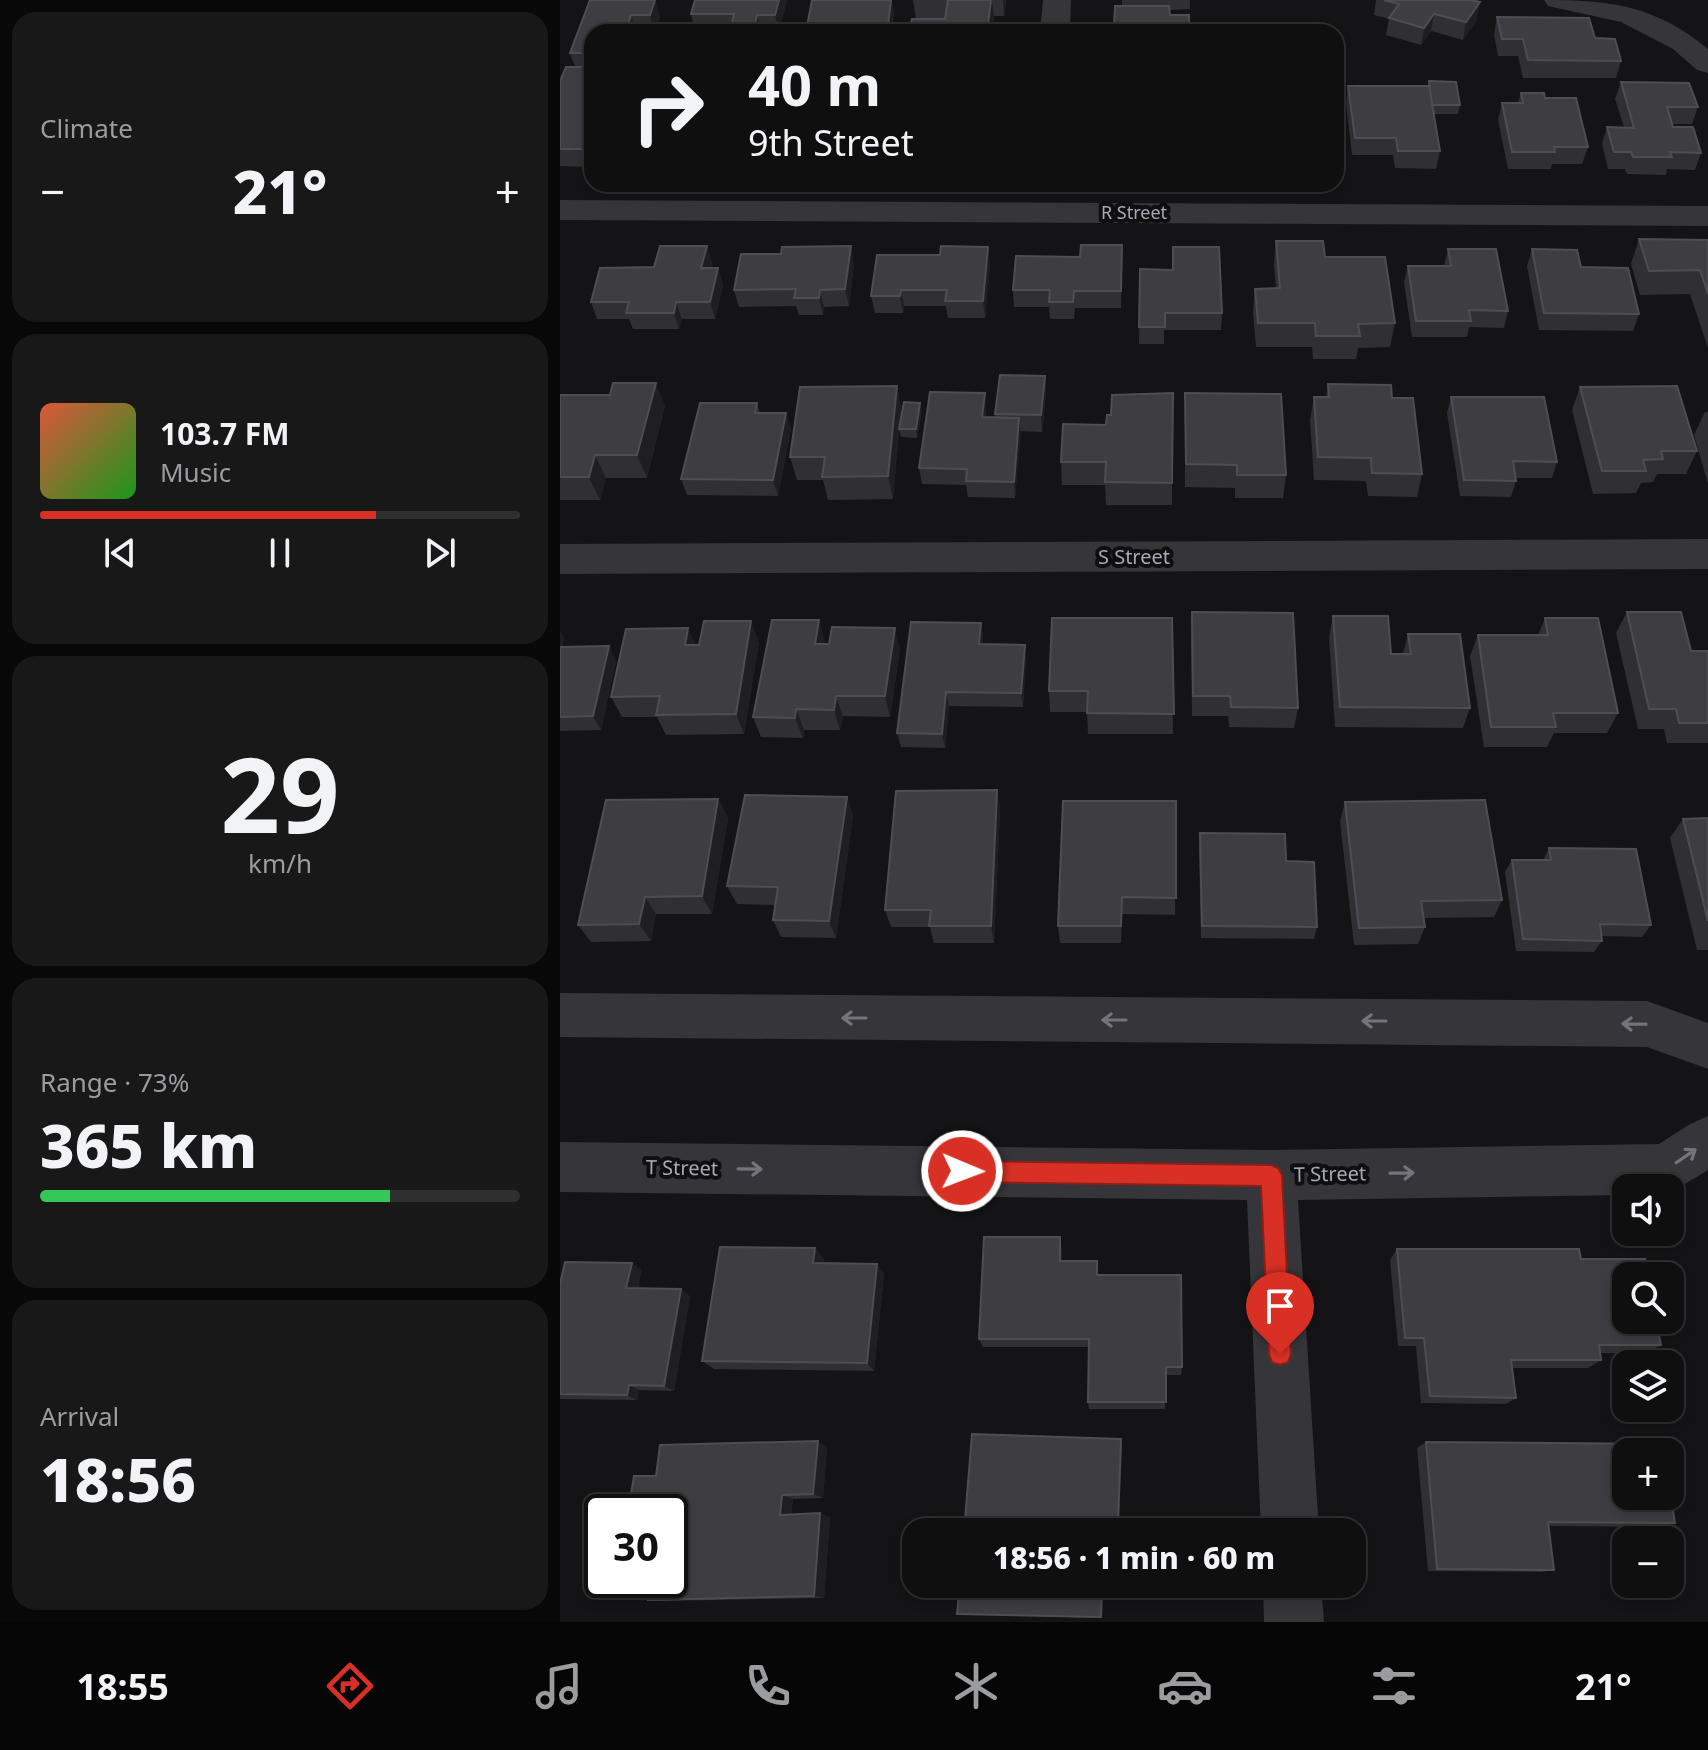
<!DOCTYPE html>
<html lang="en">
<head>
<meta charset="utf-8">
<style>
  body { margin:0; font-family:"Noto Sans",sans-serif; background:#181819; color:#f1f3f6; height:100vh; display:flex; flex-direction:column; font-size:30px; white-space:nowrap }
  * { box-sizing:border-box; margin:0 }
  p { font-size:26px; color:#9b9c9f }
  .icon { flex:none; width:44px; height:44px; fill:none; stroke:currentColor; stroke-width:2; stroke-linecap:round; stroke-linejoin:round }
  .map { position:relative; flex:1; overflow:hidden }
  .drawer { display:flex; flex-direction:column; gap:12px; padding:12px; background:#080809; width:560px }
  .drawer>* { flex:none }
  .guide { position:absolute; left:24px; top:24px; width:760px; height:168px; border-radius:24px; box-shadow:0 4px 12px #0003,0 0 0 2px #2f2f30; background:#0f0f10; color:#f1f3f6; overflow:hidden }
  .tools { position:absolute; left:1052px; top:1174px; display:grid; gap:16px }
  .tools a { display:grid; place-items:center; width:72px; height:72px; border-radius:16px; background:#0f0f10; box-shadow:0 4px 12px #0003,0 0 0 2px #2f2f30; font-size:40px }
  .speed { position:absolute; left:24px; top:1494px; display:flex; gap:16px; font-size:40px; font-weight:700; text-align:center }
  .speed>* { display:grid; place-content:center; width:104px; height:104px; border-radius:50%; background:#0f0f10; box-shadow:0 4px 12px #0003,0 0 0 2px #2f2f30; line-height:1 }
  .speed .limit { border:4px solid #111; border-radius:12px; background:#fff; color:#111 }
  .pin { position:absolute; display:grid; place-items:center; width:68px; height:68px; color:#fff; margin:-82px -34px; border-radius:50% 50% 50% 0; rotate:-45deg; box-shadow:0 0 8px #0007 }
  .pin .icon { rotate:45deg }
  .me { position:absolute; width:88px; margin:-44px; rotate:91deg; stroke-linejoin:round; filter:drop-shadow(0 0 6px #0008) }
  .turn { display:flex; align-items:center; gap:28px; height:168px; padding:0 32px; font-size:36px }
  .turn .icon { width:104px; height:104px; stroke-width:2.5 }
  .turn b { display:block; font-size:56px; line-height:68px }
  .big { font-size:60px; font-weight:800; line-height:1.1 }
  .drawer .tile { flex:1; display:flex; flex-direction:column; justify-content:center; gap:12px; min-width:0; padding:0 28px; border-radius:24px; background:#181819 }
  .drawer .dial { align-items:center; gap:0 }
  .dial b { font-size:104px; line-height:1 }
  .song { display:flex; align-items:center; gap:24px }
  .cover { width:96px; height:96px; border-radius:12px; background:linear-gradient(135deg,hsl(10 70% 55%),hsl(120 70% 35%)) }
  .played { height:8px; border-radius:4px; background:linear-gradient(90deg,#d93025 70%,#2f2f30 70%) }
  .keys { display:flex; justify-content:space-around; direction:ltr }
  .heat { display:flex; justify-content:space-between; align-items:center; font-size:44px; direction:ltr }
  .charge { height:12px; border-radius:6px; background:linear-gradient(90deg,#34c759 73%,#2f2f30 0) }
  .trip { position:absolute; left:342px; top:1518px; width:464px; height:80px; border-radius:24px; background:#0f0f10; box-shadow:0 4px 12px #0003,0 0 0 2px #2f2f30; font-weight:800; line-height:80px; text-align:center }
  .tabs { display:flex; height:128px; justify-content:space-around; align-items:center; background:#060606; color:#9b9c9f }
  .tabs .icon { width:56px; height:56px }
  .tabs .active { color:#d93025 }
  .tabs b { font-size:36px; color:#f1f3f6 }
  main { display:flex; flex:1; min-height:0 }
  .map>svg:first-child { display:block }
  .lines { fill:none; stroke-linecap:round; stroke-linejoin:round }
  .minor { fill:#35353a; fill-rule:evenodd }
  .wall { fill:#303034 }
  .shaded-wall { fill:#1f1f22 }
  .building { fill:#3d3d42; stroke:#4d4e54; stroke-width:2 }
  .oneway { stroke:#73757e }
  .route { fill:#d93025; stroke:#8d1f18; stroke-width:2 }
  .labels { text-anchor:middle; stroke-width:8; stroke-linejoin:round; paint-order:stroke }
  .far-street-label { font-size:18px; fill:#a6a9b5; stroke:#0f0f11 }
  .street-label { font-size:20px; fill:#a6a9b5; stroke:#0f0f11 }
</style>
</head>
<body>
<main>
<section class="drawer">
<div class="tile"><p>Climate</p>
<div class="heat"><a>−</a><b class="big">21°</b><a>+</a></div>
</div>
<div class="tile">
<div class="song"><i class="cover"></i><div><b>103.7 FM</b><p>Music</p></div></div>
<div class="played"></div>
<div class="keys"><svg class="icon" aria-label="previous" viewBox="0 0 24 24"><path d="M18 5L8 12l10 7zM5 5v14"/></svg><svg class="icon" aria-label="pause" viewBox="0 0 24 24"><path d="M8 5v14M16 5v14"/></svg><svg class="icon" aria-label="next" viewBox="0 0 24 24"><path d="M6 5l10 7-10 7zM19 5v14"/></svg></div>
</div>
<div class="tile dial"><b>29</b><p>km/h</p></div>
<div class="tile"><p>Range · 73%</p><b class="big">365 km</b><div class="charge"></div></div>
<div class="tile"><p>Arrival</p><b class="big">18:56</b></div>
</section>
<div class="map">
<svg width="1148" height="1622" viewBox="0 0 1148 1622">
  <rect width="100%" height="100%" fill="#141416"/>
  <g class="lines">
    <g class="minor">
      <path d="M483 0H511L510 32H480Z"/>
      <path d="M984 0C1050 0 1095 5 1148 49V73L1137 70 1113 49 1061 22 988 6Z"/>
      <path d="M0 200 1148 206V226L0 220Z"/>
      <path d="M1148 539V569L0 574V544Z"/>
      <path d="M0 993 1087 1001 1148 1023V1069L1087 1047 0 1037Z"/>
      <path d="M1148 1116V1170L1110 1193V1188H1066V1195L738 1200 759 1532H701L687 1200 0 1192V1142L711 1150 1099 1144 1130 1124Z"/>
      <path d="M703 1584H761L764 1622H704Z"/>
    </g>
  </g>
  <g class="wall">
    <path d="M30 0 100 17 95 32H32V163L31 167 0 166V81L15 67 10 53Z"/>
    <path d="M227 0 219 32 135 31 131 14Z"/>
    <path d="M353 0H446L444 16H434L432 32H350L356 19Z"/>
    <path d="M562 0H630V9L609 10 610 15 629 32H554L555 6H562Z"/>
    <path d="M816 0H911L917 20 903 40 871 31 861 45 826 35 829 19 814 15Z"/>
    <path d="M334 12 332 32H225L248 30 247 26Z"/>
    <path d="M937 17 1035 38 1061 61 1056 78H963L958 56H938L934 35Z"/>
    <path d="M869 81 900 105 898 114H873L880 151 876 169 835 168 833 155H792L786 103 788 86H868Z"/>
    <path d="M1061 82 1138 107 1132 124H1112L1113 127 1141 153 1135 170 1107 169 1106 175 1067 174 1065 169H1048L1042 144 1047 127H1064L1055 99Z"/>
    <path d="M961 93 985 98 1028 147 1022 164H992L991 169H948L938 120 942 103H958Z"/>
    <path d="M1079 239 1148 240V348L1130 294 1080 295 1071 264Z"/>
    <path d="M716 241 765 257 835 323 830 347 798 348 796 359H753L752 347H696L693 313 695 289 716 288 714 265Z"/>
    <path d="M147 246 152 263 151 268H158L163 285 155 319H122L119 329H73L69 319H37L31 302 94 267Z"/>
    <path d="M888 249 948 311 944 328 909 327 907 337H852L844 282 848 266H884Z"/>
    <path d="M972 249 1021 267 1079 314 1073 331 979 330 967 266Z"/>
    <path d="M562 262 561 308H515L514 319H490L489 307H454L453 290Z"/>
    <path d="M294 263 289 306 264 307 263 315H239L236 306 179 307 174 290Z"/>
    <path d="M430 264 425 318H388L386 306H344L343 313H315L311 296Z"/>
    <path d="M580 269 662 313 661 330H604V344H579Z"/>
    <path d="M485 376 486 393 482 432 460 431 455 498 408 497 406 485 362 484 359 468 426 409V417H435V414Z"/>
    <path d="M768 384 832 398 862 474 857 497 808 496 806 481 754 480 750 420 754 397H766Z"/>
    <path d="M337 386 341 409 340 424 360 403 362 411 357 438 341 437 339 430 333 499 268 500 263 480H237L230 457Z"/>
    <path d="M1020 387 1137 451 1126 474H1097L1093 482 1081 483 1076 493 1033 494 1012 410Z"/>
    <path d="M625 393 726 475 723 498H675V488L625 487Z"/>
    <path d="M0 395 105 406 87 478H46L40 500H0Z"/>
    <path d="M891 397 997 462 992 478H955L956 481 951 497 900 496 887 413Z"/>
    <path d="M197 403 200 413H226L231 429 218 496 127 495 121 479Z"/>
    <path d="M1145 412H1148V484L1134 435Z"/>
    <path d="M546 425 612 483V505H546L545 485H502L501 462Z"/>
    <path d="M632 612 738 708 734 728 669 727 668 716H632L631 633Z"/>
    <path d="M1067 612 1131 651H1148V743H1107L1104 729H1078L1056 633Z"/>
    <path d="M773 616 831 654H843L848 634 910 708 903 728 775 727 769 637Z"/>
    <path d="M612 618 613 734H528L527 712H490L489 691Z"/>
    <path d="M985 618 1058 713 1047 733H994L987 747H924L910 656 918 635H978Z"/>
    <path d="M421 623 423 638 422 644 466 660 463 707 389 706 385 748 341 747 337 733Z"/>
    <path d="M128 628 135 645 199 642 184 734 106 735 97 717H62L51 697Z"/>
    <path d="M0 632 4 638 2 647 56 661 41 730 0 731Z"/>
    <path d="M265 642V644L340 649 330 717 283 716 280 730H244L243 738 201 737 193 717Z"/>
    <path d="M437 790 440 810 434 943H374L370 927H331L325 910Z"/>
    <path d="M287 797 293 816 276 938 221 937 213 920 215 905 177 904 167 886Z"/>
    <path d="M158 799 168 818 152 914H96L91 941 31 942 18 925Z"/>
    <path d="M616 801 615 915 562 914 561 943H500L498 926Z"/>
    <path d="M785 802 942 900 934 917 864 918 865 927 858 944 794 945 780 821Z"/>
    <path d="M1148 818V950H1137L1110 838 1123 819Z"/>
    <path d="M640 833 757 927 754 939 641 938 639 847Z"/>
    <path d="M989 848 1091 925 1082 937 1042 936V941L1034 952 956 951 945 872 952 860H983Z"/>
    <path d="M255 1248 264 1259 263 1263 317 1264 324 1274 314 1371 154 1369 142 1361Z"/>
    <path d="M502 1248V1261L538 1275 622 1367 621 1375H606L605 1409H529L528 1402V1347H423L419 1339Z"/>
    <path d="M837 1249 1021 1259 1101 1345 1086 1353H1040L1041 1360 1028 1368H952L956 1398 946 1404 861 1403 856 1346H838L830 1260Z"/>
    <path d="M81 1270 78 1288 130 1296 114 1391 79 1390 77 1400 0 1399V1284Z"/>
    <path d="M866 1442 1115 1523 1099 1527 989 1526 994 1570 981 1572 868 1571 857 1448Z"/>
    <path d="M562 1444 559 1524H544V1532H404Z"/>
    <path d="M267 1447 263 1498 233 1499 231 1514 270 1517 264 1598 103 1601 88 1600 110 1580 96 1476Z"/>
    <path d="M400 1584H543L542 1618 397 1614Z"/>
  </g>
  <g class="shaded-wall">
    <path d="M95 0 100 17 94 32 90 15Z"/>
    <path d="M219 0H227L219 32 215 15Z"/>
    <path d="M331 0H332L334 12 332 32H329L328 26Z"/>
    <path d="M431 0H432L434 16 432 32H429L428 25Z"/>
    <path d="M443 0H446L444 16Z"/>
    <path d="M920 2 917 20 903 40 906 22Z"/>
    <path d="M874 14 871 31 861 45 864 28Z"/>
    <path d="M71 15 76 32H66Z"/>
    <path d="M197 15 201 32H197L195 23Z"/>
    <path d="M32 128V163L31 167 24 149Z"/>
    <path d="M147 246 152 263 147 285 141 268Z"/>
    <path d="M291 246 294 263 289 306 285 289Z"/>
    <path d="M428 247 430 264 425 318 423 301Z"/>
    <path d="M158 268 163 285 155 319 150 302Z"/>
    <path d="M260 290 264 307 263 315 259 298Z"/>
    <path d="M341 290 344 306 343 313 340 296Z"/>
    <path d="M116 302 122 319 119 329 114 313Z"/>
    <path d="M485 376 486 393 482 432 481 415Z"/>
    <path d="M96 383 105 406 87 478 77 455Z"/>
    <path d="M337 386 341 409 333 499 328 476Z"/>
    <path d="M425 393 426 409 424 434 422 417Z"/>
    <path d="M360 403 362 411 357 438 356 429Z"/>
    <path d="M226 413 231 429 218 496 213 480Z"/>
    <path d="M459 418 461 434 455 498 454 482Z"/>
    <path d="M35 455 46 478 40 500 29 477Z"/>
    <path d="M259 620 265 642 261 665 255 644Z"/>
    <path d="M191 621 199 642 184 734 176 714Z"/>
    <path d="M421 623 423 638 421 659 419 644Z"/>
    <path d="M128 628 137 649 125 645Z"/>
    <path d="M335 628 340 649 330 717 325 696Z"/>
    <path d="M0 632 4 638 0 653Z"/>
    <path d="M465 645 466 660 463 707 461 693Z"/>
    <path d="M49 646 56 661 41 730 33 716Z"/>
    <path d="M386 692 389 706 385 748 382 734Z"/>
    <path d="M276 696 283 716 280 730 274 710Z"/>
    <path d="M236 709 244 730 243 738 235 718Z"/>
    <path d="M437 790 440 810 434 943 431 926Z"/>
    <path d="M287 797 293 816 276 938 269 921Z"/>
    <path d="M158 799 168 818 152 914 142 896Z"/>
    <path d="M85 897 96 914 91 941 79 924Z"/>
    <path d="M500 1237 502 1248V1271L500 1261Z"/>
    <path d="M255 1248 264 1259 262 1273 253 1263Z"/>
    <path d="M72 1263 81 1270 76 1295 66 1288Z"/>
    <path d="M317 1264 324 1274 314 1371 307 1363Z"/>
    <path d="M121 1289 130 1296 114 1391 104 1386Z"/>
    <path d="M69 1385 79 1390 77 1400 67 1395Z"/>
    <path d="M258 1441 267 1447 263 1498 253 1494Z"/>
    <path d="M222 1495 233 1499 230 1518 220 1515Z"/>
    <path d="M260 1513 270 1517 264 1598 254 1596Z"/>
  </g>
  <g class="building">
    <path d="M30 0H95L90 15H71L66 32H32V53H10Z"/>
    <path d="M135 0H219L215 15H197L195 23H172L174 14H131Z"/>
    <path d="M252 0H331L328 26H247Z"/>
    <path d="M388 0H431L428 25H419L418 32H350L352 19H385Z"/>
    <path d="M824 0H911L920 2 906 22 874 14 864 28 829 18 839 4Z"/>
    <path d="M555 6H609L610 15H629V31L566 32V26H554Z"/>
    <path d="M937 17 1029 18 1035 38 1055 39 1061 61 968 60 963 39H942Z"/>
    <path d="M226 30H300L299 32H225Z"/>
    <path d="M6 67H32V128L24 149H0V81Z"/>
    <path d="M869 81 896 82 900 105H872Z"/>
    <path d="M1061 82 1129 83 1138 107H1107L1113 127H1133L1141 153 1110 152 1112 157H1073L1071 152H1054L1047 127 1074 128Z"/>
    <path d="M788 86H869L880 151H838L836 138H795Z"/>
    <path d="M961 93H984L985 98H1016L1028 147H994L995 152H952L942 103H963Z"/>
    <path d="M1079 239 1148 240V294L1140 270 1089 271Z"/>
    <path d="M716 241H763L765 257H825L835 323 798 324 800 336H756L755 323H698L695 289 720 288Z"/>
    <path d="M521 245H562L561 291H514L513 302H489L490 290H453L456 256 520 257Z"/>
    <path d="M100 246H147L141 268H158L150 302H116L114 313H66L69 302H31L40 268 94 267Z"/>
    <path d="M291 246 285 289 260 290 259 298H234L236 289 174 290 181 254H221L222 247Z"/>
    <path d="M381 246 428 247 423 301H385L387 290H341L340 296H311L317 255H380Z"/>
    <path d="M613 247H659L662 313H605V327H579L580 269 613 270Z"/>
    <path d="M888 249H936L948 311 909 310 911 321H856L848 266H891Z"/>
    <path d="M972 249 1017 250 1021 267 1068 268 1079 314 984 313Z"/>
    <path d="M440 375 485 376 481 415 435 414Z"/>
    <path d="M53 383H96L77 455H35L29 477H0V395H50Z"/>
    <path d="M768 384 831 385 832 398H853L862 474 812 473 811 458 758 457 754 397H769Z"/>
    <path d="M337 386 328 476 262 477 265 457H230L240 387Z"/>
    <path d="M1117 386 1137 451H1101L1103 459 1083 460 1086 471H1042L1020 387Z"/>
    <path d="M370 392 425 393 422 417 459 418 454 482 406 481 407 469 359 468Z"/>
    <path d="M613 393 612 483 545 482 546 462H501L503 424 546 425 547 415H551L552 395Z"/>
    <path d="M625 393 721 394 726 475H677V465L626 464Z"/>
    <path d="M891 397H984L997 462 953 461 956 481 904 480Z"/>
    <path d="M344 402 360 403 356 429H339Z"/>
    <path d="M140 403H197L195 413H226L213 480 121 479Z"/>
    <path d="M632 612 733 613 738 708 671 707 670 696H633Z"/>
    <path d="M1067 612H1121L1131 651H1148V723H1119L1116 709H1089Z"/>
    <path d="M773 616H828L831 654H851L848 634H900L910 708 780 707Z"/>
    <path d="M492 618H612L614 714 527 713 528 691H489Z"/>
    <path d="M985 618H1038L1058 713H993L996 727H931L918 635H988Z"/>
    <path d="M212 620H259L255 644H269L272 627 335 628 325 696H276L274 710 236 709 235 718 193 717Z"/>
    <path d="M144 621H191L176 714 96 715 100 696 51 697 66 629 128 628 125 645H139Z"/>
    <path d="M351 622 421 623 419 644 465 645 461 693 386 692 382 734 337 733Z"/>
    <path d="M49 646 33 716 0 717V647Z"/>
    <path d="M437 790 431 926H369L371 910H325L336 791Z"/>
    <path d="M185 795 287 797 269 921 213 920 218 887 167 886Z"/>
    <path d="M158 799 142 896 85 897 79 924 18 925 46 800Z"/>
    <path d="M925 800 942 900 861 901 865 927 799 928 785 802Z"/>
    <path d="M503 801H616V898L562 897 561 926H498Z"/>
    <path d="M1148 818V921L1123 819Z"/>
    <path d="M640 833 725 834 726 861 754 862 757 927 642 926Z"/>
    <path d="M989 848 1076 849 1091 925 1040 924 1042 941 963 939 952 860H991Z"/>
    <path d="M424 1237H500V1261H537V1275H621L622 1367H606V1402H528L529 1339H419Z"/>
    <path d="M160 1247 255 1248 253 1263 317 1264 307 1363 142 1361Z"/>
    <path d="M837 1249H1019L1021 1259H1085L1088 1276H1066V1320H1096L1101 1345H1039L1041 1360H951L956 1398 870 1396 864 1338H845Z"/>
    <path d="M5 1262 72 1263 66 1288 121 1289 104 1386 69 1385 67 1395 0 1394V1284Z"/>
    <path d="M412 1434 561 1439 558 1521H543V1532H404Z"/>
    <path d="M258 1441 253 1494 222 1495 220 1515 260 1513 254 1596 88 1600 91 1580H110V1512H68L74 1476H96L100 1445Z"/>
    <path d="M866 1442 1102 1444 1103 1452H1066V1496H1110V1492L1115 1523 988 1522 994 1570 877 1569Z"/>
    <path d="M400 1584H542L541 1617 397 1614Z"/>
  </g>
  <defs><path id="oneway-shaft" d="M-6 0H5M1.5-3L5.5 0L1.5 3" fill="none" stroke-width="1.6" stroke-linecap="round" stroke-linejoin="round" transform="scale(2)"/></defs>
  <g class="oneway">
    <use href="#oneway-shaft" transform="translate(294 1018) rotate(-180)"/>
    <use href="#oneway-shaft" transform="translate(554 1020) rotate(-180)"/>
    <use href="#oneway-shaft" transform="translate(814 1021) rotate(-180)"/>
    <use href="#oneway-shaft" transform="translate(1074 1024) rotate(-179)"/>
    <use href="#oneway-shaft" transform="translate(1126 1156) rotate(-34)"/>
    <use href="#oneway-shaft" transform="translate(190 1169) rotate(1)"/>
    <use href="#oneway-shaft" transform="translate(842 1173) rotate(-1)"/>
  </g>
  <path class="route" d="M402 1161 711 1165 718 1168 722 1175 731 1354 728 1362 720 1365 712 1362 709 1354 701 1186 402 1182 394 1179 391 1171 394 1164Z"/>
  <g class="labels">
    <g class="far-street-label">
      <text x="574" y="219">R Street</text>
    </g>
    <g class="street-label">
      <text x="574" y="564">S Street</text>
      <text transform="translate(122 1168) rotate(1)" y="7">T Street</text>
      <text transform="translate(770 1174) rotate(-1)" y="7">T Street</text>
    </g>
  </g>
</svg>
<div class="tools">
<a><svg class="icon" aria-label="sound" viewBox="0 0 24 24"><path d="M4 9h4l5-4v14l-5-4H4zM17 9q2 3 0 6"/></svg></a>
<a><svg class="icon" aria-label="search" viewBox="0 0 24 24"><circle cx="10" cy="10" r="6"/><path d="M15 15l6 6"/></svg></a>
<a><svg class="icon" aria-label="layers" viewBox="0 0 24 24"><path d="M12 4l9 5-9 5-9-5zM3 14l9 5 9-5"/></svg></a>
<a>+</a>
<a>−</a>
</div>
<div class="speed"><div class="limit">30</div></div>
<div class="pin" style="left:720px;top:1354px;background:#d93025"><svg class="icon" aria-label="arrive" viewBox="0 0 24 24"><path d="M6 21V4h12l-3 4 3 4H6"/></svg></div>
<svg class="me" style="left:402px;top:1171px" viewBox="-20 -20 40 40"><circle r="17" fill="#d93025" stroke="#fff" stroke-width="3"/><path d="M0-11L8 9 0 5-8 9z" fill="#fff"/></svg>
<div class="trip">18:56 · 1 min · 60 m</div>
<div class="guide">
<div class="turn"><svg class="icon" aria-label="right" viewBox="0 0 24 24"><path d="M7 20v-9h11M14 6l5 5-5 5"/></svg><div><b>40 m</b>9th Street</div></div>
</div>
</div>
</main>
<nav class="tabs">
<b>18:55</b>
<svg class="icon active" aria-label="directions" viewBox="0 0 24 24"><path d="M12 3l9 9-9 9-9-9zM9 14v-3h6M13 9l2 2-2 2"/></svg>
<svg class="icon" aria-label="music" viewBox="0 0 24 24"><path d="M9 18V5l10-2v13"/><circle cx="6" cy="18" r="3"/><circle cx="16" cy="16" r="3"/></svg>
<svg class="icon" aria-label="phone" viewBox="0 0 24 24"><path d="M5 4h4l2 5-3 2q2 4 5 5l2-3 5 2v4C11 20 4 13 5 4z"/></svg>
<svg class="icon" aria-label="climate" viewBox="0 0 24 24"><path d="M12 3v18M4 7l16 10M4 17L20 7"/></svg>
<svg class="icon" aria-label="car" viewBox="0 0 24 24"><path d="M5 17H2v-5l4-1 3-4h7l3 4 3 1v5h-3M9 17h6M6 11h13"/><circle cx="7" cy="17" r="2"/><circle cx="17" cy="17" r="2"/></svg>
<svg class="icon" aria-label="filters" viewBox="0 0 24 24"><path d="M4 7h16M4 17h16"/><circle cx="9" cy="7" r="2"/><circle cx="15" cy="17" r="2"/></svg>
<b>21°</b>
</nav>
</body>
</html>
